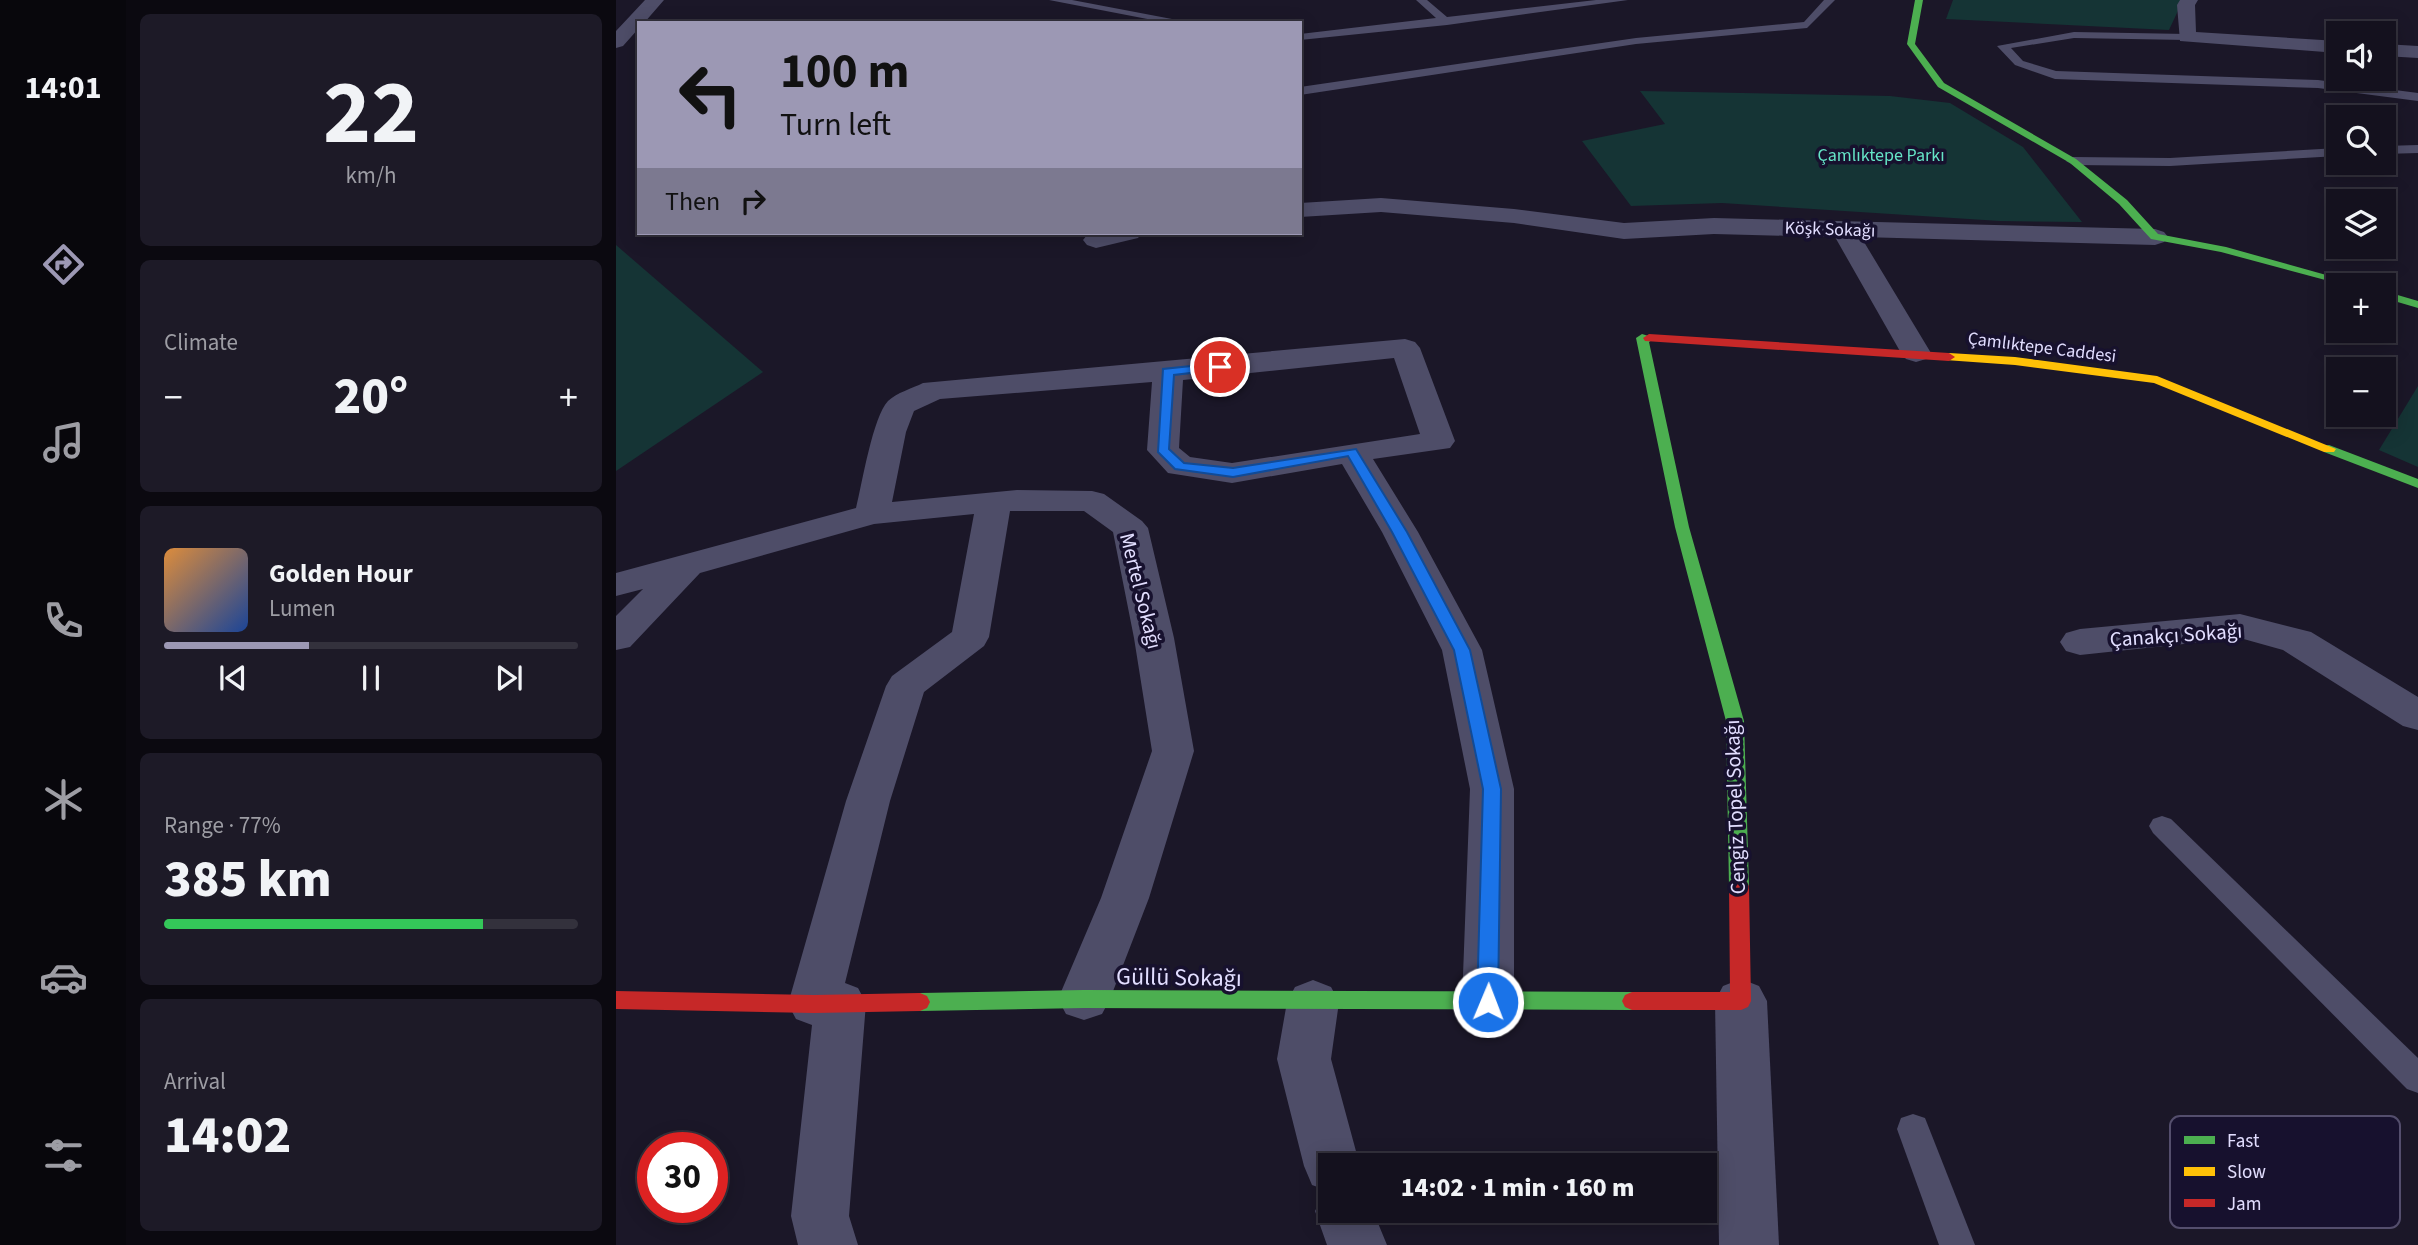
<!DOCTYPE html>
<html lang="en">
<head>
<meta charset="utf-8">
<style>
  body { margin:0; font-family:"Source Sans 3",sans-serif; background:#1d1a27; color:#f1f3f6; height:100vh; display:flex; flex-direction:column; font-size:26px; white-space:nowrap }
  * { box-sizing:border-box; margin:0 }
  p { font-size:23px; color:#9d9da4 }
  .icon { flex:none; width:38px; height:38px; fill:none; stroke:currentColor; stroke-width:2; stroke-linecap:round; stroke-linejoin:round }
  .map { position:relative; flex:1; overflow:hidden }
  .sheet { display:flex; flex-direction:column; gap:14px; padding:14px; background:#0b0910; width:490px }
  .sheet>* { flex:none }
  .hud { position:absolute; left:21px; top:21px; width:665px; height:214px; border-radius:0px; box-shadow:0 4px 18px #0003,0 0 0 2px #33313c; background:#9c98b4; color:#111; overflow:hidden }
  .buttons { position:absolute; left:1710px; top:21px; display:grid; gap:14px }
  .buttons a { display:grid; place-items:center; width:70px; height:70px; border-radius:0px; background:#14111e; box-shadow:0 4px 18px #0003,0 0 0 2px #33313c; font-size:35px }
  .speed { position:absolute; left:21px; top:1132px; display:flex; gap:14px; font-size:35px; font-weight:700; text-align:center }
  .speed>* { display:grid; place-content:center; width:91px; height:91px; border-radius:50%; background:#14111e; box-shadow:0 4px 18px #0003,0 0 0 2px #33313c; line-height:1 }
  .speed .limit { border:10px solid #d22; background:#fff; color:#111 }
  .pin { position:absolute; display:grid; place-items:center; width:60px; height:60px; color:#fff; margin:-30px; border:4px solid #fff; border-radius:50%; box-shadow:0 2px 7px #0007 }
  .me { position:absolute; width:77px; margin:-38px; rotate:1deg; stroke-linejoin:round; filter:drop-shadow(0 0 5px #0008) }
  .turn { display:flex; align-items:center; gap:24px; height:147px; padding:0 28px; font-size:32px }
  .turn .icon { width:91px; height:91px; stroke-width:2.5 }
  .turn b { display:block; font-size:49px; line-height:60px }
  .then { display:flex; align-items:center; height:66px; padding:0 28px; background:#0003; gap:14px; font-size:26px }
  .big { font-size:52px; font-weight:800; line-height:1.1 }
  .sheet .widget { flex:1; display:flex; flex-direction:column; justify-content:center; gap:10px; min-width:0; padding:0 24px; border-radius:10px; background:#1d1a27 }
  .sheet .dial { align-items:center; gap:0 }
  .dial b { font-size:91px; line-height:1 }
  .song { display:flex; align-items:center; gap:21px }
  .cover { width:84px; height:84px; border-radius:10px; background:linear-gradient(135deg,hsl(30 70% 55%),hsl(220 70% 35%)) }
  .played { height:7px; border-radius:4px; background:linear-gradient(90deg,#9c98b4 35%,#33313c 35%) }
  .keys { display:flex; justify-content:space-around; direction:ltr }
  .heat { display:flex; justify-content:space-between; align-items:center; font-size:38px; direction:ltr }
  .charge { height:10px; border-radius:5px; background:linear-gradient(90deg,#34c759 77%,#33313c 0) }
  .trip { position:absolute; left:702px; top:1153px; width:399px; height:70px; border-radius:0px; background:#14111e; box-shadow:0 4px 18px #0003,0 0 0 2px #33313c; font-weight:800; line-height:70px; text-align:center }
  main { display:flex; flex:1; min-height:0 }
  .menu { display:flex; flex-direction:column; width:126px; justify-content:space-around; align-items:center; background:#08070c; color:#9d9da4 }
  .menu .icon { width:49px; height:49px }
  .menu .active { color:#9c98b4 }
  .menu b { font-size:32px; color:#f1f3f6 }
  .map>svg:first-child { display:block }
  .green { fill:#153435 }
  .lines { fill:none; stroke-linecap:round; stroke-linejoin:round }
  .lane { fill:#4e4d68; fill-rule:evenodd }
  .street { fill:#4e4d68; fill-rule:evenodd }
  .fast { fill:#4caf50; fill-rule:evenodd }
  .slow { fill:#ffc107; fill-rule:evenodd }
  .jam { fill:#c62828; fill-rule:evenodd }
  .route { fill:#1a73e8; stroke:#114b97; stroke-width:2 }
  .labels { text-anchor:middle; stroke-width:7; stroke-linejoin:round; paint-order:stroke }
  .far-park-label { font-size:18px; fill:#65e4c6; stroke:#17112e }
  .far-street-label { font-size:18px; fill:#e2deff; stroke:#17112e }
  .street-label { font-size:21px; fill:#e2deff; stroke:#17112e }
  .near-street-label { font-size:24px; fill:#e2deff; stroke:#17112e }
  .key { fill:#17112e; stroke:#544e6d; stroke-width:2 }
  .key-label { font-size:19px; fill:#e2deff }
</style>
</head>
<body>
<main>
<nav class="menu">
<b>14:01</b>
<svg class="icon active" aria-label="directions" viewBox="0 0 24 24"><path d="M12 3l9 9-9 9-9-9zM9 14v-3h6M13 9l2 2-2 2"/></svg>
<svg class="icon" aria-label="music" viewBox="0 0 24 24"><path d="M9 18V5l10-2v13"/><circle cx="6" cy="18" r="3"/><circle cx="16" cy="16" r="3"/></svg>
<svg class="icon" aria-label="phone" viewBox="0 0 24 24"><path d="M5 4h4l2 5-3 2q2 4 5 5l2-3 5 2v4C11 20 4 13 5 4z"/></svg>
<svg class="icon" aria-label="climate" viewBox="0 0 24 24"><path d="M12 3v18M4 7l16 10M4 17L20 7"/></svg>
<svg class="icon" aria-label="car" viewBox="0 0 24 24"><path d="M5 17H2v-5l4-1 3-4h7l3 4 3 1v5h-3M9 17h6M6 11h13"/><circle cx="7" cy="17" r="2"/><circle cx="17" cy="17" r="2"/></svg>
<svg class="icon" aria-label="filters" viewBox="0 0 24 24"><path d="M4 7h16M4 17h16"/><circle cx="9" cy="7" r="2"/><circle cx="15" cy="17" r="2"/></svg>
</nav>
<section class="sheet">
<div class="widget dial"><b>22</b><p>km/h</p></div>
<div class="widget"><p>Climate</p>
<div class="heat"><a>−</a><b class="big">20°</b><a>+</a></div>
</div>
<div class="widget">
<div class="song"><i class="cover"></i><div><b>Golden Hour</b><p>Lumen</p></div></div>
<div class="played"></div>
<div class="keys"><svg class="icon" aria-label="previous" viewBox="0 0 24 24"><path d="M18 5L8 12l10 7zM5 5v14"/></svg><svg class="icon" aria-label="pause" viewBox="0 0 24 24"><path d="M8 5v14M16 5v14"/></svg><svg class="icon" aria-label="next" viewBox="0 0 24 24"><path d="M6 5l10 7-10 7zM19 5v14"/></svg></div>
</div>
<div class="widget"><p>Range · 77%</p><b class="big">385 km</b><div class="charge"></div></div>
<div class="widget"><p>Arrival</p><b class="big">14:02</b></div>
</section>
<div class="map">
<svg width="1802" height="1245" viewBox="0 0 1802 1245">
  <rect width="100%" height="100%" fill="#1b1728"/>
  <g class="green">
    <path d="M1337 0H1567L1553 30 1330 19Z"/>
    <path d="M1024 91 1274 96 1334 103 1407 147 1466 222 1384 221 1106 203 1015 206 966 141 1049 124Z"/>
    <path d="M0 245 147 372 0 471Z"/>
    <path d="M1802 386V467L1763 450Z"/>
  </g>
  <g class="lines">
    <g class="lane">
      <path d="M433 0H456L577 23H552Z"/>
      <path d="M800 0H811L831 17 980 0H1012L831 25 684 40V34L820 18Z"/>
      <path d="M1208 0H1219L1191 28 1020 44 684 95V87L1020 38 1188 22Z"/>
      <path d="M1458 32 1571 34 1577 37 1571 40 1458 38 1395 48 1407 61 1440 71 1702 80 1802 93V101L1702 88 1439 79 1399 65 1381 46Z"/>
      <path d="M1802 145V153L1768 154V146Z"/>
      <path d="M1722 148V156L1554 166 1457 165 1450 161 1457 157 1554 158Z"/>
      <path d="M1546 816 1555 819 1802 1058V1093L1791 1089 1537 833 1533 826 1537 819Z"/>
      <path d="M1297 1114 1309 1118 1359 1245H1323L1281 1129 1285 1118Z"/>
    </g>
    <g class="street">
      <path d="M29 0H48L28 23H23V28L7 46 0 48V31Z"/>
      <path d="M1564 0H1582L1579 5 1580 32 1722 41V53L1564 41 1561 5Z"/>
      <path d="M1768 44 1802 46V58L1768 56Z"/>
      <path d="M765 198 898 209 1008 223 1098 218 1539 229 1548 232 1552 237 1548 242 1539 245 1245 237 1315 353 1310 359 1300 362 1290 359 1285 353 1219 237 1098 234 1008 239 898 223 765 212 684 217V203Z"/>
      <path d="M478 233H526L522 238 480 248 471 245 467 240 471 235Z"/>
      <path d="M789 339 799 342 804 348 839 441 834 448 757 459 802 532 866 650 898 789V1002L890 1017 872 1024 854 1017 846 1002 854 789 826 650 766 532 726 464 616 483 552 473 531 450 536 382 324 399 298 411 290 432 276 502 401 490 476 491 488 494 526 521 532 528 558 638 578 751 533 898 494 999 486 1014 468 1020 450 1014 442 999 485 898 536 751 518 638 497 532 468 511H394L373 637 368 646 308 692 274 801 229 983 242 988 250 1003 233 1216 242 1245H182L175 1216 196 1025 180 1019 172 1004 230 801 270 686 276 676 336 632 358 514 258 524 84 573 14 647 0 650V616L27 589 0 596V573L240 508C246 484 257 416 272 401 280 393 297 388 307 383ZM778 358 804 434 616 463 574 457 563 448 567 380Z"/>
      <path d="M1624 614 1695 632 1802 697V730L1787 726 1667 650 1624 638 1464 655 1450 651 1444 642 1450 633 1464 629Z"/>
      <path d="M1125 979 1143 986 1151 1001 1163 1245H1103L1099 1001 1107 986Z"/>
      <path d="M697 980 715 987 723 1002 715 1059 744 1166H714V1211H757L771 1245H711L699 1211 710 1190 696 1185 688 1166 661 1059 671 1002 679 987Z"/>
    </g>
    <g class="fast">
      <path d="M1299 0H1307L1299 44 1328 83 1460 159 1511 200 1542 234 1610 247 1746 285H1728L1605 252 1535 239 1503 204 1454 163 1322 87 1291 44Z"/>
      <path d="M1768 291 1802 301V308L1768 298Z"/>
      <path d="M1026 334 1039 338 1033 342 1073 527 1128 721 1133 886 1130 891 1123 894 1116 891 1113 886 1110 721 1059 527 1020 338Z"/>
      <path d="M1713 445 1802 479V488L1708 452V446Z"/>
      <path d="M468 990 1016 992 1023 995 1026 1001 1023 1007 1016 1010 468 1008 304 1011 297 1008 294 1002 297 996 304 993Z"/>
    </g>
    <path class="slow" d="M1333 353 1399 357 1541 376 1720 449 1718 452H1708L1538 383 1399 365 1329 360V354Z"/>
    <g class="jam">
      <path d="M1033 334 1333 353 1339 357 1333 361 1029 341 1027 338Z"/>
      <path d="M1123 878 1130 881 1133 886 1135 1001 1132 1007 1125 1010H1016L1009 1007 1006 1001 1009 995 1016 992H1114L1113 886 1116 881Z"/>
      <path d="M0 991 198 995 304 993 311 996 314 1002 311 1008 304 1011 198 1013 0 1009Z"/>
    </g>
  </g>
  <path class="route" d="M604 363 609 364V369L558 375 553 449 568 463 617 468 740 449 791 532 854 650 885 789 882 1002 879 1008 872 1011 864 1008 861 1002 867 789 838 650 776 532 732 456 617 477 559 469 542 452 547 369Z"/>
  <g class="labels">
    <g class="far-park-label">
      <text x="1265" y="161">Çamlıktepe Parkı</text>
    </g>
    <g class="far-street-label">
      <text transform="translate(1214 229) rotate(2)" y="6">Köşk Sokağı</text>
      <text transform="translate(1426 347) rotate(7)" y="6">Çamlıktepe Caddesi</text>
    </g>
    <g class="street-label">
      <text transform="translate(525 591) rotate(76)" y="7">Mertel Sokağı</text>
      <text transform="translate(1560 635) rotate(-4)" y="7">Çanakçı Sokağı</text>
      <text transform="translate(1119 807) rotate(-92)" y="7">Cengiz Topel Sokağı</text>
    </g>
    <g class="near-street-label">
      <text transform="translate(563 977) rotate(1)" y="8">Güllü Sokağı</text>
    </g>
  </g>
  <rect x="1554" y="1116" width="230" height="112" rx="10" class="key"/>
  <rect x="1568" y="1136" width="31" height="8" fill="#4caf50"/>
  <rect x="1568" y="1167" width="31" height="9" fill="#ffc107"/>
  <rect x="1568" y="1199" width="31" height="8" fill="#c62828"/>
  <g class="key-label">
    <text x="1611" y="1147">Fast</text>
    <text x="1611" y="1178">Slow</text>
    <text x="1611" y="1210">Jam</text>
  </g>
</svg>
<div class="buttons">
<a><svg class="icon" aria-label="sound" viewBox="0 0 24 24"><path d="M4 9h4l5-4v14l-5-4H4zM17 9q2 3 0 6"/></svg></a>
<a><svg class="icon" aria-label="search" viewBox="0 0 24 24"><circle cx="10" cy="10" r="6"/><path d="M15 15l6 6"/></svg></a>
<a><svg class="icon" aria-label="layers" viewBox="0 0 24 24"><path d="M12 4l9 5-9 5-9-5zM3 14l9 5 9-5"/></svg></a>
<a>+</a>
<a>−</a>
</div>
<div class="speed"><div class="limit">30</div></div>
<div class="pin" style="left:604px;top:367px;background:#d93025"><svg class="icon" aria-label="arrive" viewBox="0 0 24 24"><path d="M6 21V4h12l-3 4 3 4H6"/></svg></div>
<svg class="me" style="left:872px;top:1002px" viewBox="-20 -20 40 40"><circle r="17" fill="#1a73e8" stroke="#fff" stroke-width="3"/><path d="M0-11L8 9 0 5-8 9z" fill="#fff"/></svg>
<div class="trip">14:02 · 1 min · 160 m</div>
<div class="hud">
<div class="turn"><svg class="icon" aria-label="left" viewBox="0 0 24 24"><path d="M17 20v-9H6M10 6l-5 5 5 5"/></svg><div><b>100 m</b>Turn left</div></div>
<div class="then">Then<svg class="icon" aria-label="right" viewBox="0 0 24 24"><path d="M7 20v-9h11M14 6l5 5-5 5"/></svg></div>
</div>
</div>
</main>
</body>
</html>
